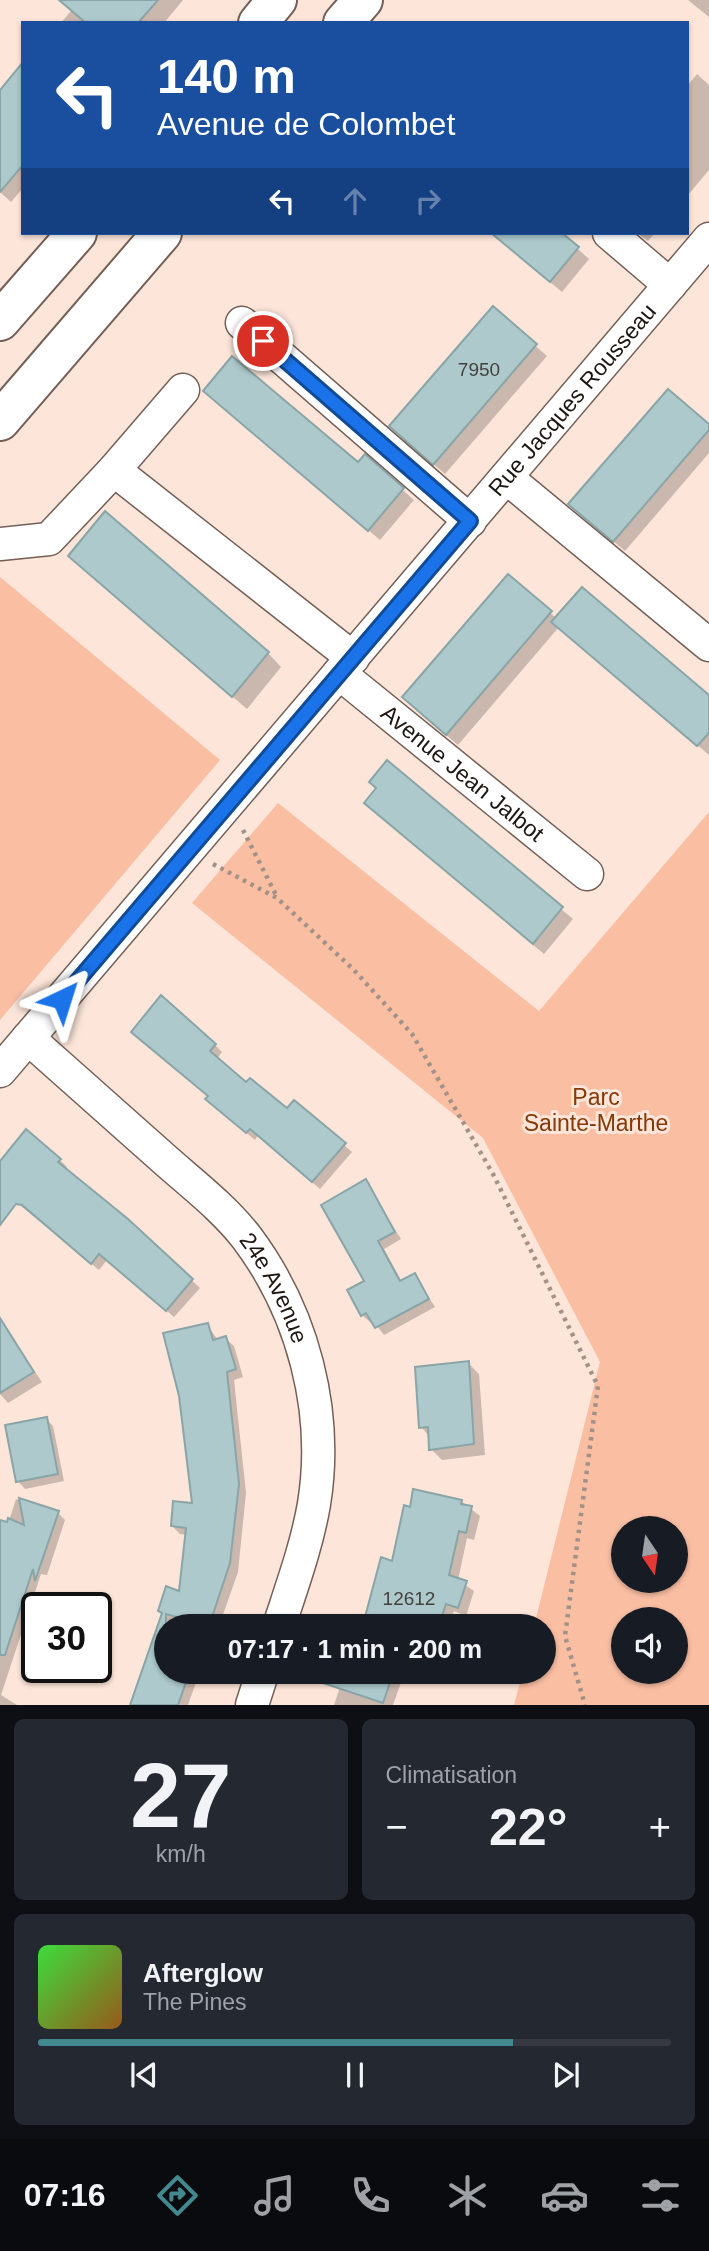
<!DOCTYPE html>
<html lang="fr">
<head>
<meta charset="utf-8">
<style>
  body { margin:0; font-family:Arial,sans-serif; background:#242831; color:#f1f3f6; height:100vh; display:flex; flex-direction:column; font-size:26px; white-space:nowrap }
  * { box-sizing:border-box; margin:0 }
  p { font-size:23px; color:#9ea1a6 }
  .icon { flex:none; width:38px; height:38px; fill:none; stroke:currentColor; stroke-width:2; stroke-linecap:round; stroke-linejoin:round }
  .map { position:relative; height:1705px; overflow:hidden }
  .drawer { display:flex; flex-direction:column; gap:14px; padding:14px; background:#0d0f14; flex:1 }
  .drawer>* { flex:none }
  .guide { position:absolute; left:21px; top:21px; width:668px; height:214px; border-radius:0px; box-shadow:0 2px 5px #0004; background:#1a4fa0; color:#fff; overflow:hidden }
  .needle { width:46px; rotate:167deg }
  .tools { position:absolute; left:611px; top:1516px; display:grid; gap:14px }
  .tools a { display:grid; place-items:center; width:77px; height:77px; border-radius:50%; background:#171b24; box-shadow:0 2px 5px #0004; font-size:35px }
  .speed { position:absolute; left:21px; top:1592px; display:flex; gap:14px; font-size:35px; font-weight:700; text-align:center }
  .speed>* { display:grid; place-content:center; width:91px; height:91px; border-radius:50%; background:#171b24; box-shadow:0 2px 5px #0004; line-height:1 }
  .speed .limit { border:4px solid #111; border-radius:10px; background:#fff; color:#111 }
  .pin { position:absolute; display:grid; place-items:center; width:60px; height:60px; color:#fff; margin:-30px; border:4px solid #fff; border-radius:50%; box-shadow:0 2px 7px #0007 }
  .me { position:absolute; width:77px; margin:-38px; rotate:41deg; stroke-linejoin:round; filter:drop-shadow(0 0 5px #0008) }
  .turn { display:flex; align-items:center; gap:24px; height:147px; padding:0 21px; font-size:32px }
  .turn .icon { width:91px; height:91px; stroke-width:2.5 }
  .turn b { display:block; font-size:49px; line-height:60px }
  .lanes { display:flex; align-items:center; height:66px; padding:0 21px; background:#0003; justify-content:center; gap:35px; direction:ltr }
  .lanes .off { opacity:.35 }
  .big { font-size:52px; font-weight:800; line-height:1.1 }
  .drawer .tile { flex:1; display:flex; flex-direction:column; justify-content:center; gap:10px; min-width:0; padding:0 24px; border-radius:10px; background:#242831 }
  .drawer .dial { align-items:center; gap:0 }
  .dial b { font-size:91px; line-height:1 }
  .song { display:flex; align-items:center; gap:21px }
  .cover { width:84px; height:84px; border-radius:10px; background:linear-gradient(135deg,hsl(120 70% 55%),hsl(30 70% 35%)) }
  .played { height:7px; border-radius:4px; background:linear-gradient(90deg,#41898f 75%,#363941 75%) }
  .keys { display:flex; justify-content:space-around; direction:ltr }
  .heat { display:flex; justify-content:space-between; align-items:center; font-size:38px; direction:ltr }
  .drawer .tiles { flex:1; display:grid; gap:14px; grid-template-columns:1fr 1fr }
  .tile:last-child { grid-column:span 2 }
  .trip { position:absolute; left:154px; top:1614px; width:402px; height:70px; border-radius:35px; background:#171b24; box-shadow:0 2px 5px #0004; font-weight:800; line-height:70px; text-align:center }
  .dock { display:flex; height:112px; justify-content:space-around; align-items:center; background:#090b0e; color:#9ea1a6 }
  .dock .icon { width:49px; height:49px }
  .dock .active { color:#41898f }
  .dock b { font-size:32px; color:#f1f3f6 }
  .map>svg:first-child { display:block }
  .green { fill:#fabea3; fill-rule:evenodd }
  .shadow { fill:#0003 }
  .building { fill:#adc9cb; stroke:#89a5a7; stroke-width:2 }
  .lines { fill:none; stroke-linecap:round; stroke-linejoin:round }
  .minor-casing { stroke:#745f56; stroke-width:35 }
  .major-casing { stroke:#745f56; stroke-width:42 }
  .path { stroke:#a39188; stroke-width:4.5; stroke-dasharray:3.5 5; stroke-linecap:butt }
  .minor { stroke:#fff; stroke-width:32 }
  .major { stroke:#fff; stroke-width:38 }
  .route-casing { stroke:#114b97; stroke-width:18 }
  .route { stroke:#1a73e8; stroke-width:12 }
  .labels { text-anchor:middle; stroke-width:6; stroke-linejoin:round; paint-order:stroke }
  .number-label { font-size:19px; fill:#424340 }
  .street-label { font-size:23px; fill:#1e1612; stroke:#fde5d9 }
  .park-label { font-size:23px; fill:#863805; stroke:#fde5d9 }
</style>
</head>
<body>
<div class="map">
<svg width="709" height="1705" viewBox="0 0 709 1705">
  <rect width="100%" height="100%" fill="#fde5d9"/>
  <g class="green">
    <path d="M0 577 220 760 0 1020Z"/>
    <path d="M278 803 539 1011 709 812V1705H514L523 1671H544V1626H534L600 1362 483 1138 192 903ZM623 1528H676V1580H623ZM623 1619H676V1671H623Z"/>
  </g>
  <g class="shadow">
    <path d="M80 0H183L164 23H61Z"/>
    <path d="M688 0H709V17Z"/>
    <path d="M23 64V188L11 202 0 192V92Z"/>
    <path d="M697 74 709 85V170L688 195V85Z"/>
    <path d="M491 233H560L589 259 562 292Z"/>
    <path d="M637 233H655L648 241Z"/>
    <path d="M493 309 547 356 445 474 402 437Z"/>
    <path d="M217 402 358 464 365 457 414 500 380 540Z"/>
    <path d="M709 426V453L625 551 570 504Z"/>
    <path d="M84 569 268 653 281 667 247 709Z"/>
    <path d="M508 576 556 618 709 697V755L559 627 458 745 415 708Z"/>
    <path d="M387 762 573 919 544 954 377 814 378 789Z"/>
    <path d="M141 1039 215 1045 222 1052 217 1059 246 1084 287 1111 294 1102 352 1152 320 1189 258 1135 255 1140 215 1107 210 1097Z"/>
    <path d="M60 1160 67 1167 65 1170 127 1221 200 1288 174 1317 107 1260 99 1270 0 1189V1163Z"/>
    <path d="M365 1182 401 1239 384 1249 402 1282 414 1275 435 1307 384 1335 373 1321 370 1322 362 1315 367 1282Z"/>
    <path d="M207 1325 218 1340 225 1338 234 1346 243 1377 234 1380 246 1493 238 1572 219 1626H166V1671H200L188 1705H133L164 1615 181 1593 187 1535 180 1534 172 1526 194 1505Z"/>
    <path d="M6 1330 42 1382 8 1403 0 1394V1334Z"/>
    <path d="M468 1363 479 1374 485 1455 442 1460 431 1449 430 1437 421 1427Z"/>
    <path d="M46 1419 53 1426 64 1481 25 1489 18 1481Z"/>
    <path d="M16 1499 58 1513 65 1520 47 1575 41 1574 1 1695 17 1705H0V1549Z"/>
    <path d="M461 1501 480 1516 474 1540 467 1538 458 1580 474 1591 466 1616 454 1611 448 1626H364L382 1560 393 1563 411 1509Z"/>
    <path d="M340 1671H421L417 1682 403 1677 393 1705H334L339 1690 335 1686Z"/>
  </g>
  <g class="building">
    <path d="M59 0H158L138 23H86Z"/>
    <path d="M23 62V165L0 192V90Z"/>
    <path d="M491 233H562L579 247 550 282Z"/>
    <path d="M493 306 537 344 433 465 389 426Z"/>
    <path d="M232 356 358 462 365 454 404 488 368 531 203 391Z"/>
    <path d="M668 389 709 424V430L613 542 568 504Z"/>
    <path d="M105 511 269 652 232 697 68 556Z"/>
    <path d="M508 574 552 611 446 735 402 697Z"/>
    <path d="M582 587 709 695V733L697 746 551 622Z"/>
    <path d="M387 760 563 907 533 944 364 803 376 788 369 782Z"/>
    <path d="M161 995 216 1044 210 1051 246 1082 250 1078 287 1108 294 1100 346 1143 312 1182 250 1129 246 1133 205 1099 208 1096 131 1032Z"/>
    <path d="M26 1129 61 1159 58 1162 128 1219 193 1279 166 1311 99 1254 91 1264 22 1205 16 1204 0 1225V1161Z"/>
    <path d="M366 1179 395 1232 378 1241 400 1281 415 1273 429 1299 375 1328 366 1313 361 1316 347 1290 364 1281 321 1205Z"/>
    <path d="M0 1318 34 1372 0 1393Z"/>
    <path d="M208 1323 213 1340 226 1336 236 1369 227 1372 239 1484 230 1563 209 1626 166 1614V1671H190L178 1705H130L162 1613 158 1611 166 1586 179 1591 186 1528 171 1526 173 1501 192 1503 179 1396 163 1333Z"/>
    <path d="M469 1361 474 1444 429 1450 428 1427 419 1428 415 1367Z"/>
    <path d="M47 1417 58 1474 16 1482 5 1425Z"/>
    <path d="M413 1489 462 1500 461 1504 472 1506 466 1533 459 1531 449 1575 467 1581 458 1608 446 1604 439 1626H389L365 1617 381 1557 392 1561 404 1505 410 1507Z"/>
    <path d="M19 1498 59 1511 35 1581 33 1569 5 1655H0V1520L7 1522 8 1518 24 1525Z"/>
    <path d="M302 1671H394L383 1703 302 1676Z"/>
  </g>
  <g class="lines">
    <defs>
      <g id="minor">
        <path d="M609 233 670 285"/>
        <path d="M242 323 470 521"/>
        <path d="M114 470 353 658"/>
        <path d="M507 478 709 645"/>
        <path d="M0 544 49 539 114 470 183 390"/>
        <path id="s1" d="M339 673 587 874"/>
        <path id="s2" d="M28 1038C73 1078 118 1118 163 1158 191 1183 224 1208 247 1238 303 1313 329 1411 314 1504 307 1545 292 1586 279 1626"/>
        <path id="s3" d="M0 1071 709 239"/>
        <path d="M252 1705 263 1671"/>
      </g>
      <g id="major">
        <path d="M258 23 277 0"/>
        <path d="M343 23 363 0"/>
        <path d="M0 321 77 233"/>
        <path d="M0 421 162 233"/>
      </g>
    </defs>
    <use href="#minor" class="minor-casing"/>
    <use href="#major" class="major-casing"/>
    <g class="path">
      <path d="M243 830 277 897"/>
      <path d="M213 864 277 898 354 970 412 1034 493 1174 598 1386 565 1636 585 1705"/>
    </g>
    <use href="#minor" class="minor"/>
    <use href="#major" class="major"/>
  </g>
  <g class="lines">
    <defs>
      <path id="route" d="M62 999 470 521 263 341"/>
    </defs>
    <use href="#route" class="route-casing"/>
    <use href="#route" class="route"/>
  </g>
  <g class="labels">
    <g class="number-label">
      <text x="479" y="376">7950</text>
      <text x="409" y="1605">12612</text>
    </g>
    <g class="street-label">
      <text dy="8" stroke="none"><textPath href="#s3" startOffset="882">Rue Jacques Rousseau</textPath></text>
      <text dy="8" stroke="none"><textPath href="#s1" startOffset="159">Avenue Jean Jalbot</textPath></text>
      <text dy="8" stroke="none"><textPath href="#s2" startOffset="354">24e Avenue</textPath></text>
    </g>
    <g class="park-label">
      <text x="596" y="1105">Parc<tspan x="596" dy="26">Sainte-Marthe</tspan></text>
    </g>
  </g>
</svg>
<div class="tools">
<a><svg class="needle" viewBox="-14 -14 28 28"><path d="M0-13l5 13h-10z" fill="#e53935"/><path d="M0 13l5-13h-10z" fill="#9ea1a6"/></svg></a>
<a><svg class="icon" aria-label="sound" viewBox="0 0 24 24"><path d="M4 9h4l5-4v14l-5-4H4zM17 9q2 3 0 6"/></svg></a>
</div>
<div class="speed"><div class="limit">30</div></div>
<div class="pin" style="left:263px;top:341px;background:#d93025"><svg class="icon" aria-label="arrive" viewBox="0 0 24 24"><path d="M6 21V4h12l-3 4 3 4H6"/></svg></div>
<svg class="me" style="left:62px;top:999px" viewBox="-20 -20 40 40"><path d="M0-17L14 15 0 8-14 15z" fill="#1a73e8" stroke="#fff" stroke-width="4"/></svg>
<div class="trip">07:17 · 1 min · 200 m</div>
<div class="guide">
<div class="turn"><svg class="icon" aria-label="left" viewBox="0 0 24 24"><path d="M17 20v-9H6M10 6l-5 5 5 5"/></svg><div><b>140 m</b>Avenue de Colombet</div></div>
<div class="lanes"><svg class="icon" aria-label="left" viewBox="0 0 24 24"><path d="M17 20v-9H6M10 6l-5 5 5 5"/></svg><svg class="icon off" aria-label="ahead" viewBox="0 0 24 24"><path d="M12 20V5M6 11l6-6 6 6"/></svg><svg class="icon off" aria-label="right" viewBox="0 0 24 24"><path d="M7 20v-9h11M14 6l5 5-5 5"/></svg></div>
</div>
</div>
<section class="drawer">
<div class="tiles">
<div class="tile dial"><b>27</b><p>km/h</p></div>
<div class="tile"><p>Climatisation</p>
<div class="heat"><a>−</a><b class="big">22°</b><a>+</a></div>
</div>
<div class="tile">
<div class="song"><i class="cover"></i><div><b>Afterglow</b><p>The Pines</p></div></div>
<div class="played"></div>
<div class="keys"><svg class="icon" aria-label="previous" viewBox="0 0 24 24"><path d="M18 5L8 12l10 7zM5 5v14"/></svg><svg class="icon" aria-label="pause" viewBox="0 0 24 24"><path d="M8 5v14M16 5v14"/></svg><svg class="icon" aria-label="next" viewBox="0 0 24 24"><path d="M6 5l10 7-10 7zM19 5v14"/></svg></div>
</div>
</div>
</section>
<nav class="dock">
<b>07:16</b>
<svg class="icon active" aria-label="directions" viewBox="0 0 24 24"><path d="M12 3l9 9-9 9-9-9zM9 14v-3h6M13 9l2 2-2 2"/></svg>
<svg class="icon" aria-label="music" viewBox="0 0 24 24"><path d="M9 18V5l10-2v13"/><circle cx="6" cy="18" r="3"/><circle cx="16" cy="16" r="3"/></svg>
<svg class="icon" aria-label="phone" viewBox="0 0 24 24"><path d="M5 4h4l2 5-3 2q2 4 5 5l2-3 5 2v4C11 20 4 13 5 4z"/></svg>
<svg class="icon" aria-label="climate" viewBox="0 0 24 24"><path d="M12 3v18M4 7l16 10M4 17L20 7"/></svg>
<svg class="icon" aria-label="car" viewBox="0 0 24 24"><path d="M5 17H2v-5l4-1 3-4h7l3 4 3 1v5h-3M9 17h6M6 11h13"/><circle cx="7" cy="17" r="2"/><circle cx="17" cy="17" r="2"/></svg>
<svg class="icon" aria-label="filters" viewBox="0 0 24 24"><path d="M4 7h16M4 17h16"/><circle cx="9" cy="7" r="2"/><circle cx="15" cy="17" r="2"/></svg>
</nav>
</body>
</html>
